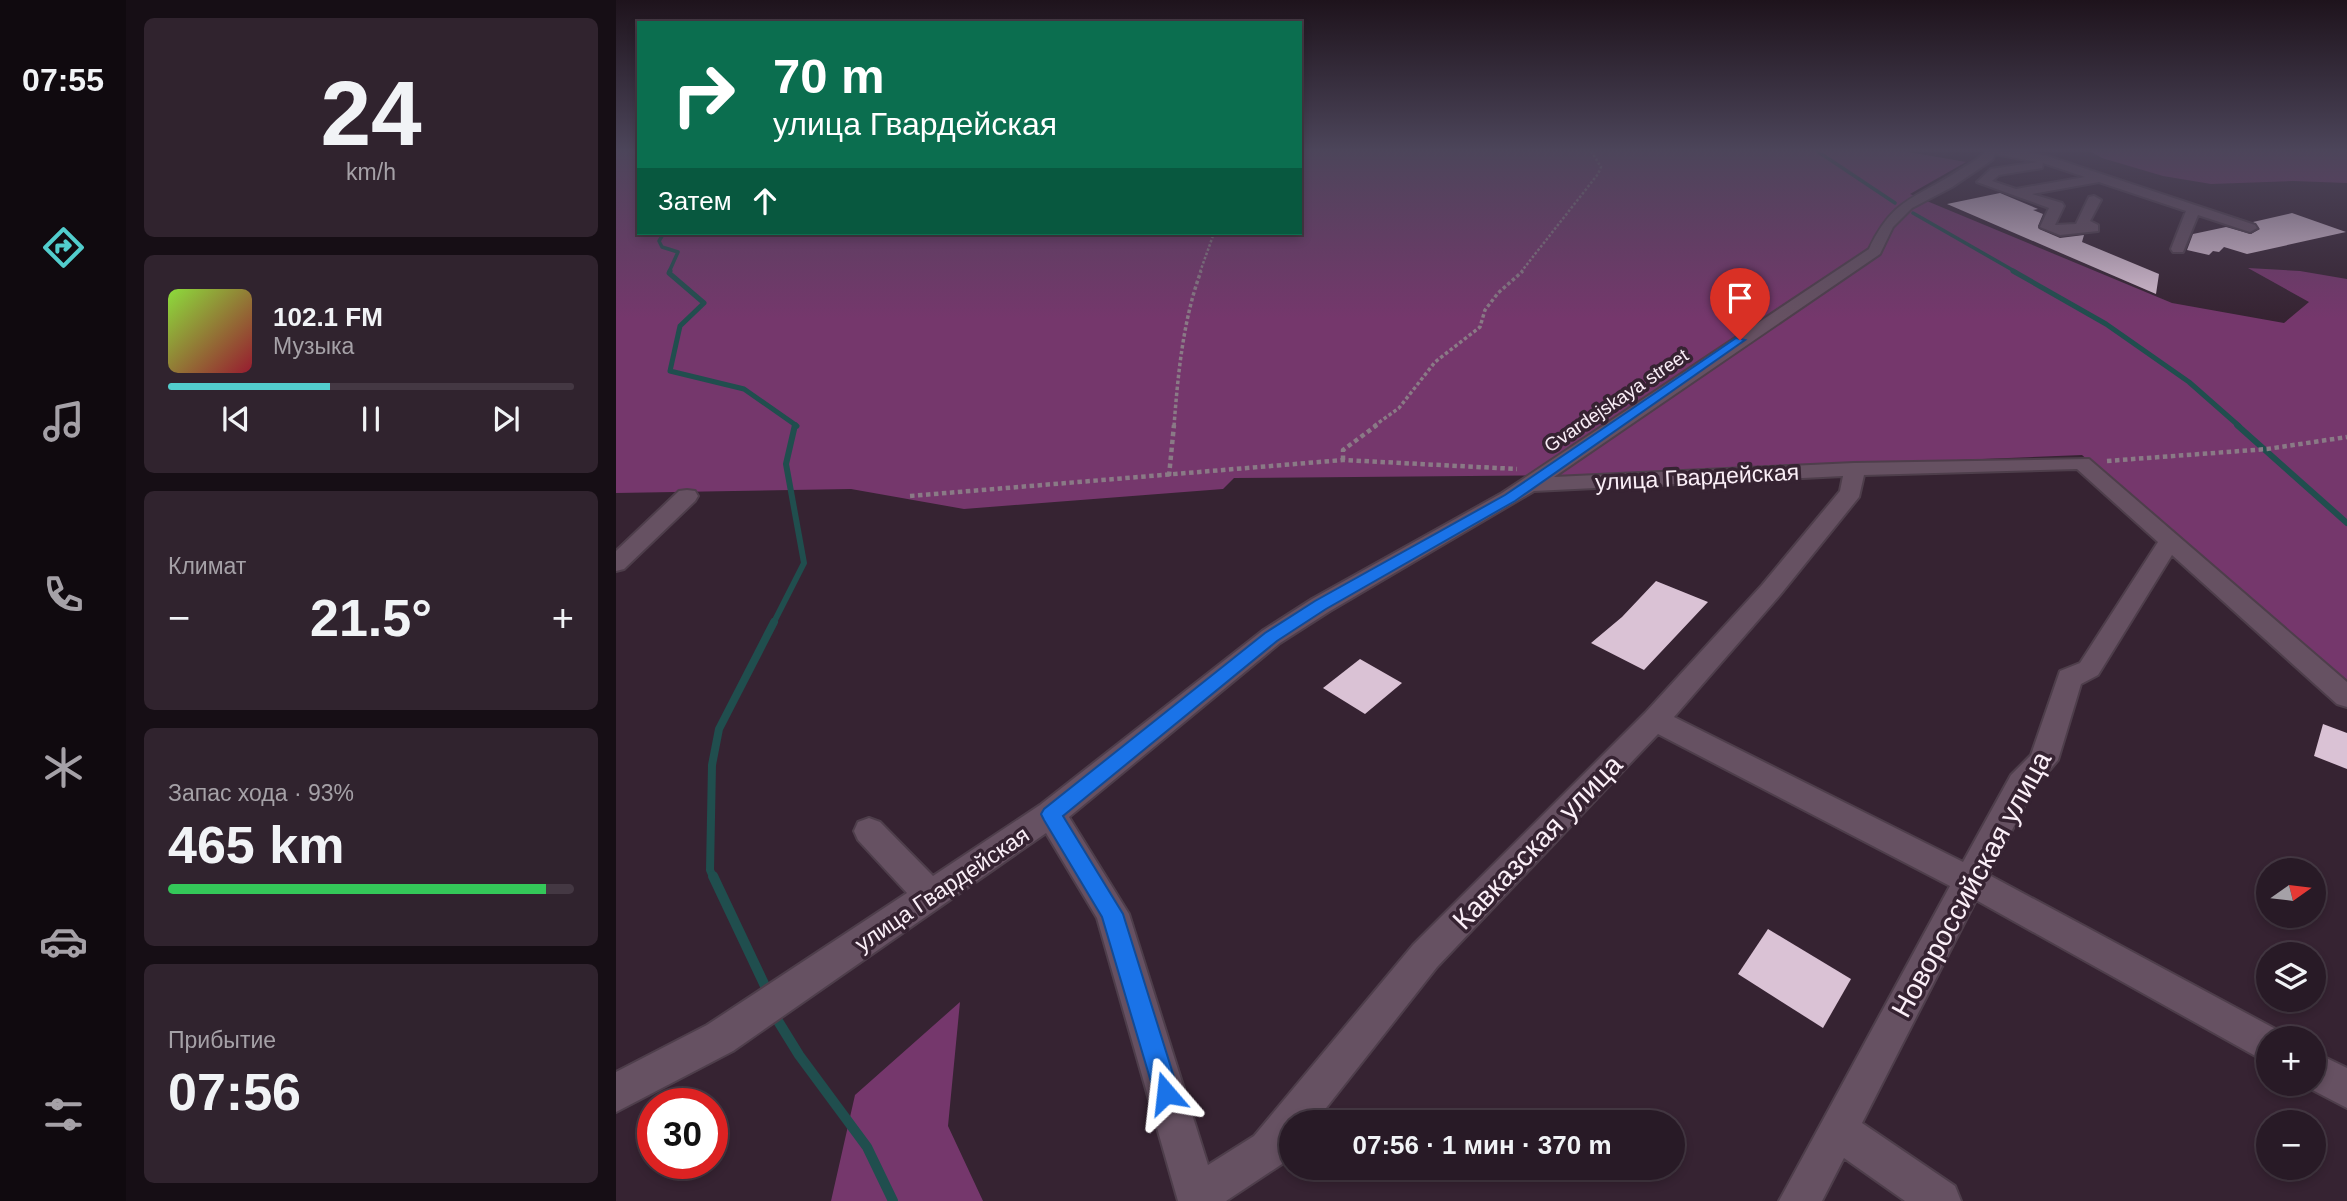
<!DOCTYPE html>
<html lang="ru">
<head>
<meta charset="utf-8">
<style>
  body { margin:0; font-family:Arial,sans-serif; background:#30232e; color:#f1f3f6; height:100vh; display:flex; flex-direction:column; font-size:26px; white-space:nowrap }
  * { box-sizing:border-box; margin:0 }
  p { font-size:23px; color:#a5a1a7 }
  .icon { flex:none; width:38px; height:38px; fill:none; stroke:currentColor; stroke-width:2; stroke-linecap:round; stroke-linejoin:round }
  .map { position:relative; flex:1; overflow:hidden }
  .side { display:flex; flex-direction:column; gap:18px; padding:18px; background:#160e15; width:490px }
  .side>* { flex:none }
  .banner { position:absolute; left:21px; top:21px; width:665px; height:214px; border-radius:0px; box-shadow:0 4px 10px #0003,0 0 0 2px #443843; background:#0b6e4f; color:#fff; overflow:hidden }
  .needle { width:46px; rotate:76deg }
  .controls { position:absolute; left:1640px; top:858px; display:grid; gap:14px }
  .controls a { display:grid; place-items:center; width:70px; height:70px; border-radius:50%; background:#281a26; box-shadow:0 4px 10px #0003,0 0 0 2px #443843; font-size:35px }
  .speed { position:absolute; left:21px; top:1088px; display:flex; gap:14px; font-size:35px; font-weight:700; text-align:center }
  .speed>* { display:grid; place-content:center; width:91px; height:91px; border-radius:50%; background:#281a26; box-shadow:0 4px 10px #0003,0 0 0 2px #443843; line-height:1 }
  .speed .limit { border:10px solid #d22; background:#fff; color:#111 }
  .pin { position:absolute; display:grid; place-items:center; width:60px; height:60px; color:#fff; margin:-72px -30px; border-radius:50% 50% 50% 0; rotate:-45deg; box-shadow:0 0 7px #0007 }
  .pin .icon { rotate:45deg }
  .me { position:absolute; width:77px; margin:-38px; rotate:343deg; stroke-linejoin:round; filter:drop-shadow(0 0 5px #0008) }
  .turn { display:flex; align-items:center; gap:24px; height:147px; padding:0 21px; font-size:32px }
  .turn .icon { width:91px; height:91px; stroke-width:2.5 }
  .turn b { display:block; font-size:49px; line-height:60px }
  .then { display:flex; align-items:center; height:66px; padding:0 21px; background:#0003; gap:14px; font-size:26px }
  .big { font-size:52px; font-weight:700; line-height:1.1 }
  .side .widget { flex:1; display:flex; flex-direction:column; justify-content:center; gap:10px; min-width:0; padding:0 24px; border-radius:10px; background:#30232e }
  .side .dial { align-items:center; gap:0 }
  .dial b { font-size:91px; line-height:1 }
  .song { display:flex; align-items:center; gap:21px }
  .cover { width:84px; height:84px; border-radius:10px; background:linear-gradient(135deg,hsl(90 70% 55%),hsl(350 70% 35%)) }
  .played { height:7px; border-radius:4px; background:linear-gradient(90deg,#52cdcd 40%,#443843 40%) }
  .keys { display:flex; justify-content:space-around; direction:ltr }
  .heat { display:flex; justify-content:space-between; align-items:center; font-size:38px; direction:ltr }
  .charge { height:10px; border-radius:5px; background:linear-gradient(90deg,#34c759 93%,#443843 0) }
  .trip { position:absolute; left:663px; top:1110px; width:406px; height:70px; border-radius:35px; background:#281a26; box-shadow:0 4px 10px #0003,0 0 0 2px #443843; font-weight:700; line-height:70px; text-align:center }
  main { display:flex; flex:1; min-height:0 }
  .dock { display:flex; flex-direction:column; width:126px; justify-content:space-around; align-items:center; background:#100a0f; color:#a5a1a7 }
  .dock .icon { width:49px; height:49px }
  .dock .on { color:#52cdcd }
  .dock b { font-size:32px; color:#f1f3f6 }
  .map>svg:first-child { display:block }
  .green { fill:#75376c }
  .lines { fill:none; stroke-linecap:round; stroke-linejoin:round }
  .stream-far4 { stroke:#204e4e; stroke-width:3.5 }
  .stream-far3 { stroke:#204e4e; stroke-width:5 }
  .stream-far2 { stroke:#204e4e; stroke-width:6 }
  .stream-far1 { stroke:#204e4e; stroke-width:8 }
  .stream { stroke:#204e4e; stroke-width:10 }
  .building { fill:#dac2d5 }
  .minor-casing { stroke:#4e3e4b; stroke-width:4 }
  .path-far2 { stroke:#8a7a86; stroke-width:2.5; stroke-dasharray:2.5 2; stroke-linecap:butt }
  .path-far1 { stroke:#8a7a86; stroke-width:3.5; stroke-dasharray:3.5 2.5; stroke-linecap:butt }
  .path { stroke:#8a7a86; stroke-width:4.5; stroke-dasharray:4.5 3.5; stroke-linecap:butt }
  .minor { fill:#665162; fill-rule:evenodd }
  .route { fill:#1a73e8; stroke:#114b97; stroke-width:2 }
  .labels { text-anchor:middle; stroke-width:7; stroke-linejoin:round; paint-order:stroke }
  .far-street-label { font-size:19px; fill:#faeef7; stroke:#362332 }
  .street-label { font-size:23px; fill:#faeef7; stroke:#362332 }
  .near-street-label { font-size:28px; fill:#faeef7; stroke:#362332 }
</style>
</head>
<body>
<main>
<nav class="dock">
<b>07:55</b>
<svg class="icon on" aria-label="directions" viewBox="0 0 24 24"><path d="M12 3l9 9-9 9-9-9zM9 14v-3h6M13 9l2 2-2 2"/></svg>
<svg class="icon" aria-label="music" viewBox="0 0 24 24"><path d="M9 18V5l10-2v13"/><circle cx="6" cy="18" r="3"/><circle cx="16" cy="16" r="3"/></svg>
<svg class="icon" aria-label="phone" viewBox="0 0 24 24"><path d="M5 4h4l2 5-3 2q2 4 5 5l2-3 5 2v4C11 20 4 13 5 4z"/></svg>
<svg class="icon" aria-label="climate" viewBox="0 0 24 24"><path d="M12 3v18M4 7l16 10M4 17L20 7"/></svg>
<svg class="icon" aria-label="car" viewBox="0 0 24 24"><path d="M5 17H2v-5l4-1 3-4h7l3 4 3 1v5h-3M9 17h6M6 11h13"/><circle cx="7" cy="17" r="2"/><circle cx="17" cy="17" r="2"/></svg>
<svg class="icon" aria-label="filters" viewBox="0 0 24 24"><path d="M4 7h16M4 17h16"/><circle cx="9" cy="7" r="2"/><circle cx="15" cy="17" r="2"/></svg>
</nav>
<section class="side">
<div class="widget dial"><b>24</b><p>km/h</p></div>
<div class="widget">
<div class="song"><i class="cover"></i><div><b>102.1 FM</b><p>Музыка</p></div></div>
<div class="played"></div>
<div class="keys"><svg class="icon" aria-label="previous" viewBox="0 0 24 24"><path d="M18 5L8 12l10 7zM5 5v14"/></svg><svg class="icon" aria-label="pause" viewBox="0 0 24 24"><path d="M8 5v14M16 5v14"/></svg><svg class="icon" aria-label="next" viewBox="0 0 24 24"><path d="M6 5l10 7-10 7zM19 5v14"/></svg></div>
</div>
<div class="widget"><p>Климат</p>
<div class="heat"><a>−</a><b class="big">21.5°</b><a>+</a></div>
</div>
<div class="widget"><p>Запас хода · 93%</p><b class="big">465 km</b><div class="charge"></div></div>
<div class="widget"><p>Прибытие</p><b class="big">07:56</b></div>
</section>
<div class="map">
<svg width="1731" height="1201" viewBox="0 0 1731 1201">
  <rect width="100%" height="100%" fill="#362332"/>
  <g class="green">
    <path d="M0 151H23V233H684V151H1287L1350 162 1294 194 1556 303 1668 323 1693 302 1632 268 1684 271 1731 279V684L1466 455 957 475 618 478 607 489 348 509 235 489 0 493Z"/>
    <path d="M1474 151H1731V183L1677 181 1595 184 1547 176 1486 158Z"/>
    <path d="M344 1002 332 1126 367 1201H215L239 1095Z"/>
  </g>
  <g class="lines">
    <g class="stream-far4">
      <path d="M1201 151 1279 203"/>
      <path d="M1297 213 1400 272"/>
      <path d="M48 233 43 241 46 247 62 252 53 272"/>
    </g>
    <g class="stream-far3">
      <path d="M54 271 53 273 88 303 64 326 54 371 128 389 181 426"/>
      <path d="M1397 271 1490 324 1573 382 1623 426"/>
    </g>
    <g class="stream-far2">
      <path d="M1621 425 1731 523"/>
      <path d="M157 624 188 563 170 464 179 425"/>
    </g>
    <path class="stream-far1" d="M97 877 94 870 96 765 103 729 158 622"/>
    <g class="stream">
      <path d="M97 876 150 988"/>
      <path d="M162 1021 183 1055 251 1147 277 1201"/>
    </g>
  </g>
  <g class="building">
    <path d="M1384 193 1422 209 1417 210 1427 214 1422 226 1423 229 1444 238 1468 235 1466 242 1543 274 1540 294 1331 204Z"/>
    <path d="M1676 213 1730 232 1631 254 1608 247 1603 252 1597 251 1593 255 1571 250 1577 234 1610 227 1635 234 1644 229 1637 222Z"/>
    <path d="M1040 581 1092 602 1028 670 975 643 1006 617Z"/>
    <path d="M744 659 786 683 749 714 707 688Z"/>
    <path d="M1707 724 1731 733V769L1698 756Z"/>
    <path d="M1152 929 1235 979 1207 1028 1122 974Z"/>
  </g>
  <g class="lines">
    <defs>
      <g id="minor">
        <path d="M1369 151H1404L1431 156 1639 225 1641 228 1634 232 1582 215 1567 252H1557L1555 249 1570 211 1483 182 1416 194 1446 203 1448 206 1439 225 1460 224 1473 197 1478 196 1485 200 1474 221 1482 225V231L1444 235 1424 227 1433 208 1361 182 1375 169 1421 162 1379 154 1376 160 1336 187 1296 208 1277 227 1264 254 938 477 1238 463 1473 459 1731 682V707L1721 704 1556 555 1482 675 1465 684 1442 760 1416 791 1373 875 1665 1032 1667 1038H1652V1063L1360 900 1246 1123 1339 1186 1345 1201H1289L1228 1158 1206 1201H1163L1334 886 1042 734 821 967 699 1122H676V1152L666 1164 610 1201H562L481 918 430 833 117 1051 0 1112V1072L91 1025 291 893 242 840 238 831 242 822 253 818 264 822 317 876 424 805 646 631 696 599 886 493 1253 249C1277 198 1299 199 1342 171 1351 165 1363 160 1369 151ZM1427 163 1469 177 1400 189 1376 181 1383 175 1426 168ZM1461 469 1542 542 1464 663 1444 671 1415 755 1395 775 1347 862 1058 717 1164 595 1243 497 1248 475ZM1227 476 1224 491 1146 585 1029 713 797 945 638 1136 592 1165 513 914 453 817 664 643 714 611 918 491Z"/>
        <path d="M71 490 79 491 82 496 79 501 8 569 0 571V551L63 491Z"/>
        <path d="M1698 1052 1731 1068V1108L1685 1084 1698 1083Z"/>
      </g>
    </defs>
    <use href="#minor" class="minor-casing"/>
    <g class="path-far2">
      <path d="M584 272 598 233"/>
      <path d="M905 272 982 174 985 167 975 151"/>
    </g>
    <g class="path-far1">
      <path d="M558 426C562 374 567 320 585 271"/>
      <path d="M758 426 783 408 819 362 864 327 869 310 882 293 907 271"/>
    </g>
    <g class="path">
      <path d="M727 460V450L761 425"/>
      <path d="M1491 461 1651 449 1731 437"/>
      <path d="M553 476 558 425"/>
      <path d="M294 496 727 460 901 469"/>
    </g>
    <use href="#minor" class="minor"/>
  </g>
  <linearGradient id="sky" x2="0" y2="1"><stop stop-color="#1e131c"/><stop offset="0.47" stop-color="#4c455a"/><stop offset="1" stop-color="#4c455a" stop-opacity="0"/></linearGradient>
  <rect width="1731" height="319" fill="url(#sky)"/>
  <path class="route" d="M1120 338 1129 340 899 501 710 609 661 641 447 816 507 914 563 1093 559 1102 550 1106 541 1102 486 917 428 820 425 814 428 809 649 633 699 601 889 495Z"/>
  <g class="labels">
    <g class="far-street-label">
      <text transform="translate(1000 400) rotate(-34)" y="7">Gvardejskaya street</text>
    </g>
    <g class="street-label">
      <text transform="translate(1081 477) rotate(-3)" y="8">улица Гвардейская</text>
      <text transform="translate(326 889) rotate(-34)" y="8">улица Гвардейская</text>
    </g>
    <g class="near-street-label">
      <text transform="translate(921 842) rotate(-46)" y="10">Кавказская улица</text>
      <text transform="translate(1355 884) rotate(-61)" y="10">Новороссийская улица</text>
    </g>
  </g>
</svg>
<div class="controls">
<a><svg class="needle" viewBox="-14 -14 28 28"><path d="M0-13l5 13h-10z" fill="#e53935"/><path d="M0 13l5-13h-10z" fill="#a5a1a7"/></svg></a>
<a><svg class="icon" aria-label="layers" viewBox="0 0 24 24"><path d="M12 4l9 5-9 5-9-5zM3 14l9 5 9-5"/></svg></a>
<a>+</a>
<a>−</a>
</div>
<div class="speed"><div class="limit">30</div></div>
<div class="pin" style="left:1124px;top:340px;background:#d93025"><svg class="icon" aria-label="arrive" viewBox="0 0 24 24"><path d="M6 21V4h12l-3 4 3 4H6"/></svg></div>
<svg class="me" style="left:550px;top:1093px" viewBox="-20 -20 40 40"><path d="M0-17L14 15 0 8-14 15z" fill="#1a73e8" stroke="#fff" stroke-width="4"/></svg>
<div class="trip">07:56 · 1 мин · 370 m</div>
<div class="banner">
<div class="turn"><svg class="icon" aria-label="right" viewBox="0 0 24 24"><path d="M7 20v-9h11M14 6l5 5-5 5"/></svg><div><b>70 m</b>улица Гвардейская</div></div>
<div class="then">Затем<svg class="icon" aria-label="ahead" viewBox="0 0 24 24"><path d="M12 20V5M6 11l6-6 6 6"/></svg></div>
</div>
</div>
</main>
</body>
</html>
